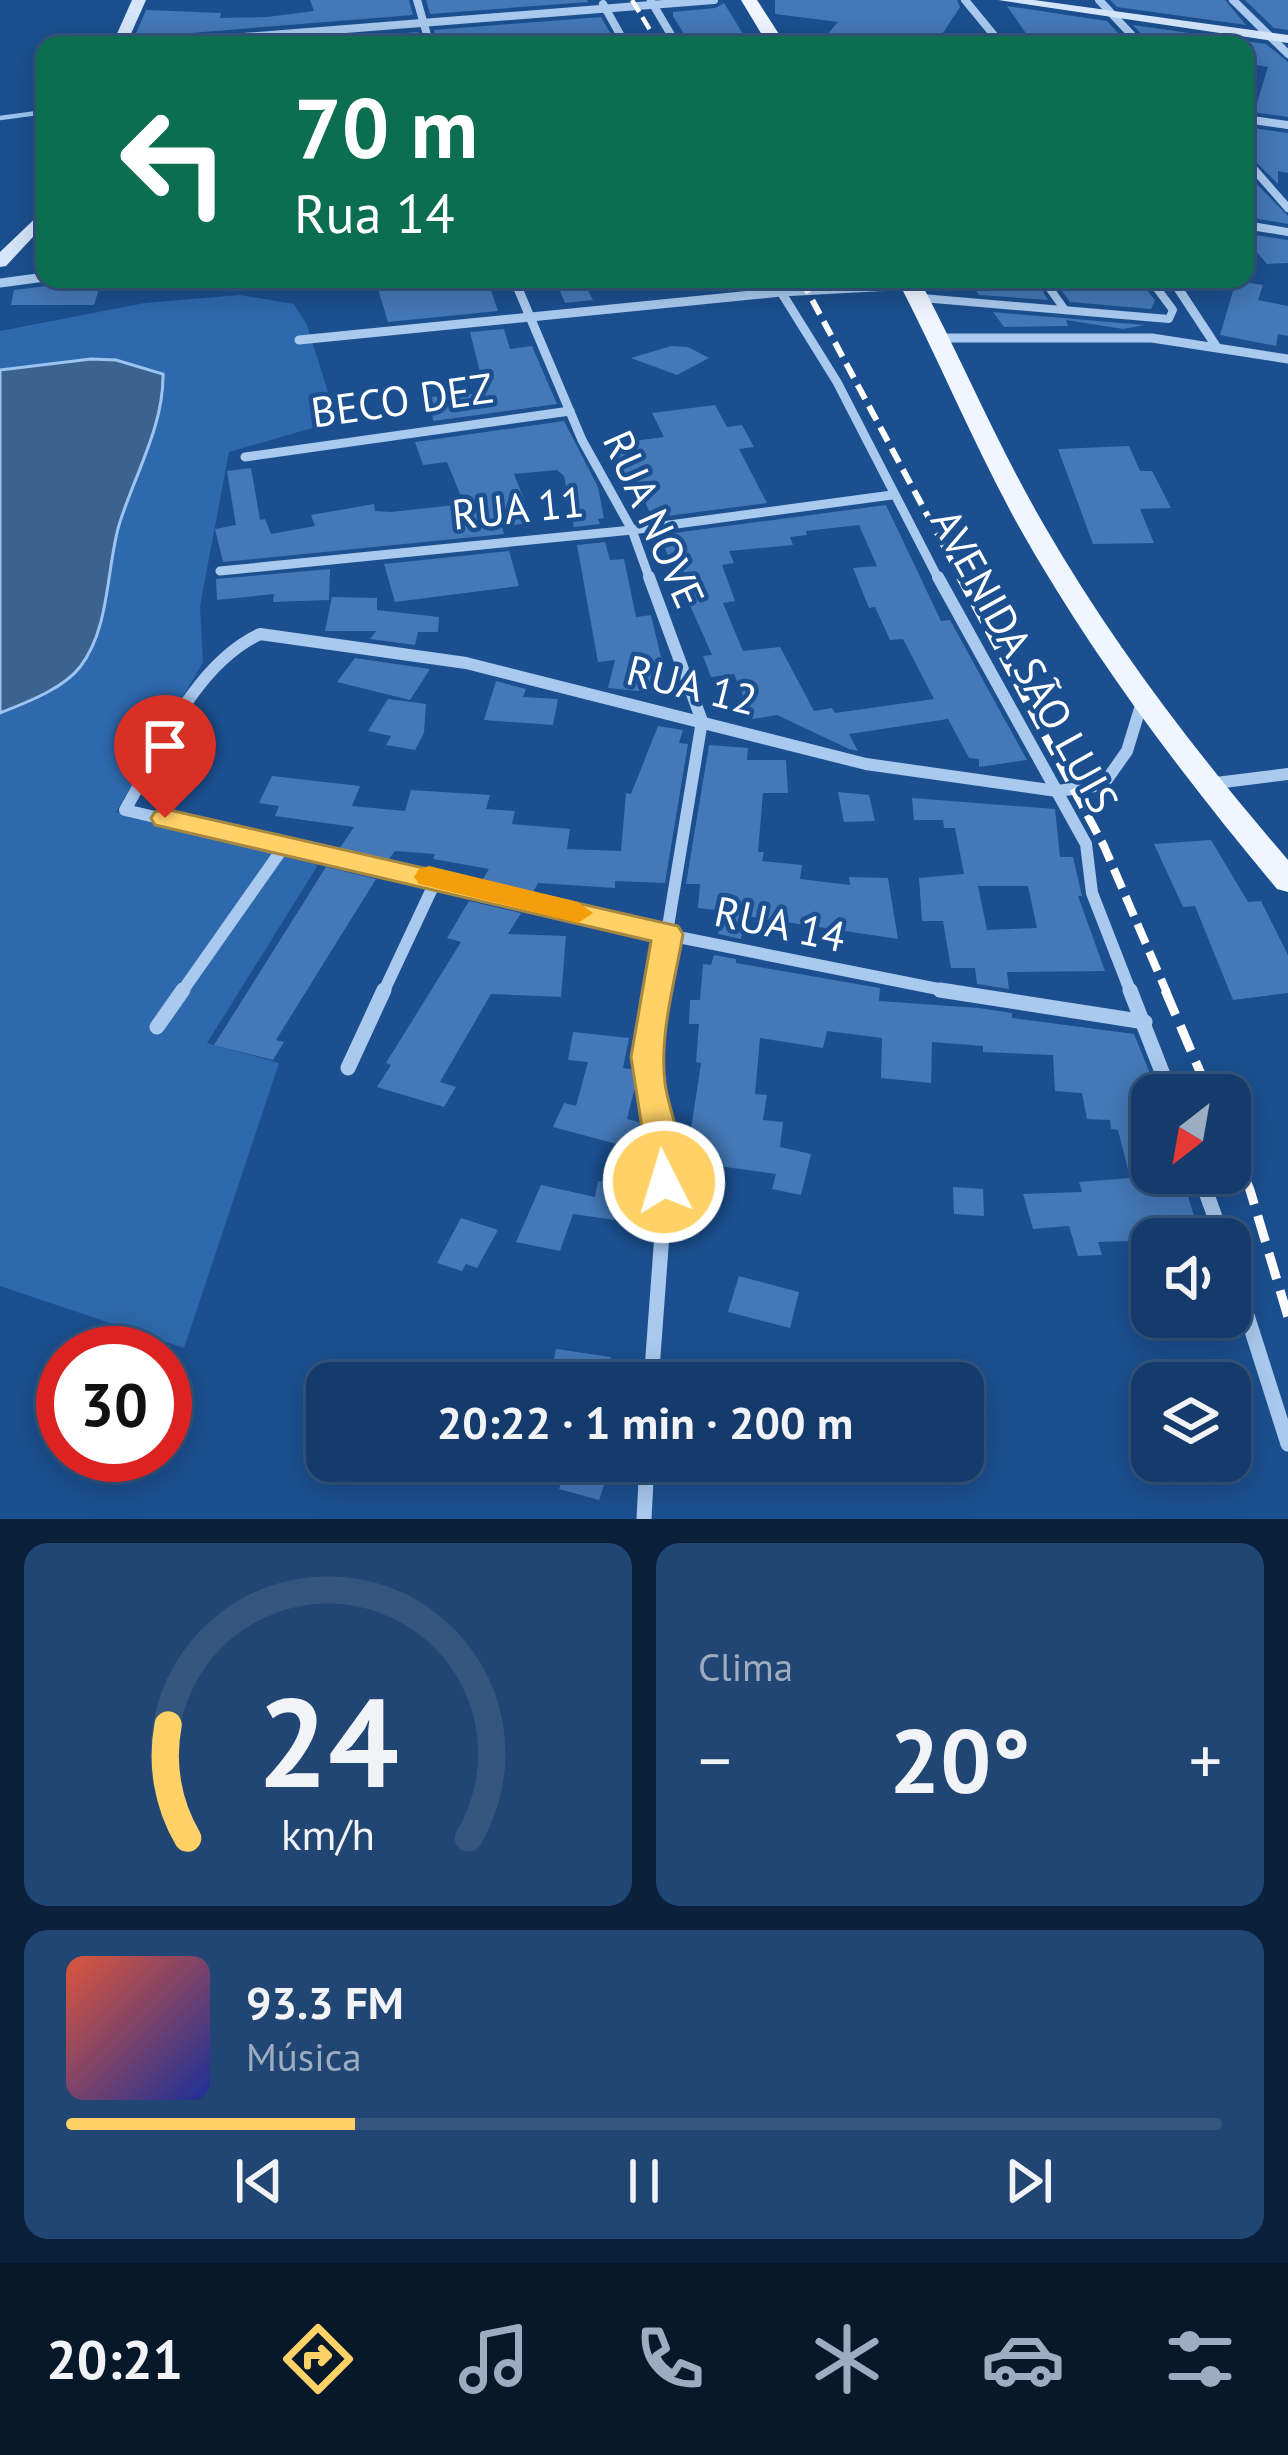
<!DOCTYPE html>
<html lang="pt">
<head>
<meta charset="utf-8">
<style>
  body { margin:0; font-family:"PT Sans",sans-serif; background:#214673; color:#f1f3f6; height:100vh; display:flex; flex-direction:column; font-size:45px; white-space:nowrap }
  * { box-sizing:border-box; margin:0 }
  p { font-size:39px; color:#9dadc1 }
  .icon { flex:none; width:66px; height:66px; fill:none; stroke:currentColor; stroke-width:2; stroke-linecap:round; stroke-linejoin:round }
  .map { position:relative; height:1519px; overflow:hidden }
  .sheet { display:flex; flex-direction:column; gap:24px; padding:24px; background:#0b203b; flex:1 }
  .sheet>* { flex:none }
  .guide { position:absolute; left:36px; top:36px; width:1218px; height:252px; border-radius:24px; box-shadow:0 6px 30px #0003,0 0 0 3px #33557e; background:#0b6e4f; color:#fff; overflow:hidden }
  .needle { width:78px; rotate:211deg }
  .tools { position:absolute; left:1131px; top:1074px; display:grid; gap:24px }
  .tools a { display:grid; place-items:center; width:120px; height:120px; border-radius:24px; background:#143b6b; box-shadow:0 6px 30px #0003,0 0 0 3px #33557e; font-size:60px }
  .speed { position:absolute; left:36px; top:1326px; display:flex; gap:24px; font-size:60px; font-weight:700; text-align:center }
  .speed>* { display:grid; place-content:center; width:156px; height:156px; border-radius:50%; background:#143b6b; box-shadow:0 6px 30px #0003,0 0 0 3px #33557e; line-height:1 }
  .speed .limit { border:18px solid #d22; background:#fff; color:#111 }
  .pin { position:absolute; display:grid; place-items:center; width:102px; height:102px; color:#fff; margin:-123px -51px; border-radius:50% 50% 50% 0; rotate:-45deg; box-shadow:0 0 12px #0007 }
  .pin .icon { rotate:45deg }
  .me { position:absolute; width:132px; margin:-66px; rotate:355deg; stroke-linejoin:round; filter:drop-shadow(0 0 9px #0008) }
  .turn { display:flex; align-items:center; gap:42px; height:252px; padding:0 60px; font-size:54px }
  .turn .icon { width:156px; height:156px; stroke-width:2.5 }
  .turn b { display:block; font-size:84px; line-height:102px }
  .big { font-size:90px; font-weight:600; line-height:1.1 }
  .sheet .widget { flex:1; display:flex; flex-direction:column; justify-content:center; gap:18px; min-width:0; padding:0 42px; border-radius:24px; background:#214673 }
  .sheet .dial { align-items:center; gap:0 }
  .dial svg { height:312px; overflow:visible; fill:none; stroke:#33557e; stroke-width:7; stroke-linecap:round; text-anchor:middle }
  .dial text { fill:#f1f3f6; stroke:none }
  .song { display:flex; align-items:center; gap:36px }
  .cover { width:144px; height:144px; border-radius:18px; background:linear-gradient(135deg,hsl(10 70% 55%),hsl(230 70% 35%)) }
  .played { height:12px; border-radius:6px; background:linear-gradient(90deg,#ffd166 25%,#33557e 25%) }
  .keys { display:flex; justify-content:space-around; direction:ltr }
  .heat { display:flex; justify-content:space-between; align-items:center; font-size:66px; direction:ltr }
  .sheet .tiles { flex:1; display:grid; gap:24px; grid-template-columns:1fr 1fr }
  .widget:last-child { grid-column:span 2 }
  .trip { position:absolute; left:306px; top:1362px; width:678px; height:120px; border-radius:24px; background:#143b6b; box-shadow:0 6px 30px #0003,0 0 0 3px #33557e; font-weight:600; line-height:120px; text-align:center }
  .tab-bar { display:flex; height:192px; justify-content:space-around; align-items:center; background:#08182b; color:#9dadc1 }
  .tab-bar .icon { width:84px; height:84px }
  .tab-bar .current { color:#ffd166 }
  .tab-bar b { font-size:54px; color:#f1f3f6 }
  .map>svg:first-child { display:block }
  .green { fill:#2e69ad }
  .water { fill:#3c6290; stroke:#9cc4f0; stroke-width:3 }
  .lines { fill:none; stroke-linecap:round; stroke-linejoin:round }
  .stream { stroke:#9cc4f0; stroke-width:4.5 }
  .building { fill:#4478b7; fill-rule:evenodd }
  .lane { stroke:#a9c9ee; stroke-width:8 }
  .street-far3 { stroke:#a9c9ee; stroke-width:8 }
  .street-far2 { stroke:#a9c9ee; stroke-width:9 }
  .street-far1 { stroke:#a9c9ee; stroke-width:12 }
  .street { stroke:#a9c9ee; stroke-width:15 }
  .secondary { fill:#d6e6fa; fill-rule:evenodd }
  .primary { fill:#f0f6ff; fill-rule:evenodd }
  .rail-far3 { stroke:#fff; stroke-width:4.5; stroke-dasharray:14 6; stroke-linecap:butt }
  .rail-far2 { stroke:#fff; stroke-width:6; stroke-dasharray:16 8; stroke-linecap:butt }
  .rail-far1 { stroke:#fff; stroke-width:8; stroke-dasharray:21 9; stroke-linecap:butt }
  .rail { stroke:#fff; stroke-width:9; stroke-dasharray:27 12; stroke-linecap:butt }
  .route { fill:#ffd166; stroke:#a68842; stroke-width:3 }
  .slow { fill:#f59e0b }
  .labels { text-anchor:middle; stroke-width:9; stroke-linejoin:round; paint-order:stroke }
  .street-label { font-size:42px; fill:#fff; stroke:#1b4f8f }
</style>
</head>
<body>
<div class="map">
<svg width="1288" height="1519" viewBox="0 0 1288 1519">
  <rect width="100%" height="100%" fill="#1b4f8f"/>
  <path class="green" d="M240 295 294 304 307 325 337 421 229 452 200 606 203 662 116 812 318 865 207 1043 279 1063 184 1348 0 1286V331L145 303Z"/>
  <path class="water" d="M91 359 116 360 163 374C164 426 134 476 119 525 106 571 110 628 80 667 63 689 25 703 0 713V370Z"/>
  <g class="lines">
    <path class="stream" d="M0 118 45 112"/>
  </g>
  <g class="building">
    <path d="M310 0H409L413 15 141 37 131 45 146 10 221 13 220 18 267 17 314 11Z"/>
    <path d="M426 0H587L588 2 430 14Z"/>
    <path d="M775 0H957L960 7 935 45H818L838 22 775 14Z"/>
    <path d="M1110 0H1225L1246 25 1117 7Z"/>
    <path d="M1245 0H1288V30L1274 28Z"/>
    <path d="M724 3 750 45H706L702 36 686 37 673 16V12L715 8Z"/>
    <path d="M1007 6 1107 21 1129 45H1034Z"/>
    <path d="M601 17 617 45H438L434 30Z"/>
    <path d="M1133 25 1266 44 1288 62V117L1245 111V104L1256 106 1268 67 1245 63 1254 47 1148 41Z"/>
    <path d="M418 32 421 45H247Z"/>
    <path d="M1245 127 1288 133V173L1278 171V184L1245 151Z"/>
    <path d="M1245 172 1288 216V224L1248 217Z"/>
    <path d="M1248 234 1288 240V263L1267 264 1249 243Z"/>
    <path d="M54 279H102L94 305H11L14 290 47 286Z"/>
    <path d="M375 279H487L498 311 388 322Z"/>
    <path d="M555 279H582L593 300 565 303Z"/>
    <path d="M968 279H1035L1048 300 979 295Z"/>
    <path d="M1053 279H1137L1155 300 1151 309 1070 302Z"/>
    <path d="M1236 281 1263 285 1258 300 1288 306V336L1278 334 1276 346 1220 335Z"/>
    <path d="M993 312 1145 325 1123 329 1066 320 1068 326 1004 327Z"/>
    <path d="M504 329 510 349 532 346 557 404 433 421 430 397 485 393 470 332Z"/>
    <path d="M671 346 688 347 709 358 677 375 631 358Z"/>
    <path d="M715 405 727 427 742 425 754 447 739 449 767 503 652 518 639 488 632 491 611 444 664 437 652 413Z"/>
    <path d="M564 421 598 487 604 518 598 519 600 524 574 527 564 476 557 470 514 474 533 522 502 527 504 534 223 562 215 529 236 525 227 471 251 468 260 520 265 519 271 534 315 526 311 515 374 504 375 511 391 512 464 504 447 462 423 465 415 442Z"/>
    <path d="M1129 446 1140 471H1152L1171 508 1140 509 1154 543 1093 544 1058 449Z"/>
    <path d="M886 505 941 621 950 620 1027 760 979 767V759L969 758 948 719 849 734 858 751 849 749 777 715 753 719 734 674 711 677 703 656 712 655 659 535ZM859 525 877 566 853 568 869 608 875 607 890 640 903 639 934 699 835 713 832 708 814 711 780 647 743 651 723 603 735 601 722 565 734 563 729 551 793 545 790 537 807 535 806 531Z"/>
    <path d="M605 542 610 560 624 559 636 617 651 615 664 670 657 693 608 688 615 660 598 662 577 545Z"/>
    <path d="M509 551 519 586 395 602 384 564Z"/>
    <path d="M330 569 329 600 273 602 274 594 217 600 216 579Z"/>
    <path d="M332 597 377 598V610L439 617 438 632H418L415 645 370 639 376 631H325Z"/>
    <path d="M355 658 430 669 410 700 337 682Z"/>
    <path d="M496 681 526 689 523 697 558 699 553 725 484 720Z"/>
    <path d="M388 699 426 704 424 733 415 750 386 745 391 736 368 731Z"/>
    <path d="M658 726 683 730 679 743 688 744 665 883 615 881V888L538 883 532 894 481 882 489 869 433 859 435 854 395 851 388 860 339 849 354 827 275 816 279 806 259 803 272 776 360 786 352 806 405 811 411 790 490 795 486 809 515 811 512 824 570 829 567 849 621 851 626 793 631 794Z"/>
    <path d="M709 745 748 748 747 760H786L788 793H763L758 852H764L762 861 802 865 800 879 850 885 849 877 888 878 898 939 746 916 741 939 718 934 724 911 698 908 700 884H686Z"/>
    <path d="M838 792 869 795 875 821 844 822Z"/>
    <path d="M912 798 1055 809 1060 857H1073L1082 896H1078L1105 971 1007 972 1009 989 977 984 975 968H951L943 921H922L919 878 964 874 955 828H944L943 820H914ZM978 886H1028L1037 928 987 930Z"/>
    <path d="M1211 840 1248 902 1261 901 1288 955V993L1233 1000 1195 906 1183 907 1154 844Z"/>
    <path d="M326 867 376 879 276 1040 284 1042 273 1060 214 1045Z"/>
    <path d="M469 901 521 913 508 934 566 936 561 997 491 994 440 1082 456 1087 444 1107 377 1087 391 1065 386 1063 461 942 447 938Z"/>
    <path d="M714 955 736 959V963L880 988 879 1001 979 1008 1012 1013V1018L1134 1034 1149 1071 1152 1173H1181L1201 1239 1098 1242 1102 1255 1078 1256 1069 1226 1033 1229 1023 1194 1082 1192 1079 1182 1130 1178 1118 1130 1111 1129 1110 1120 1087 1119 1082 1093 1055 1091 1053 1055 983 1052V1046L932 1042 931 1083 881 1078 882 1038 827 1031 823 1048 760 1038 755 1094 767 1095 763 1120 783 1122 780 1147 811 1154 801 1195 772 1189 776 1174 703 1164 707 1138 690 1136 701 1063 696 1062 699 1024H689L690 1000H700L703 964 711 965Z"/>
    <path d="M573 1032 629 1038 623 1068 637 1070 638 1075 627 1119 647 1124 648 1129 639 1150 553 1127 564 1103 576 1106 588 1062 568 1060Z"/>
    <path d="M598 1181 643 1187 636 1223 573 1214 560 1251 516 1242 541 1185 595 1197Z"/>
    <path d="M953 1187 983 1189 984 1216 954 1214Z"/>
    <path d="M461 1218 498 1230 477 1268 466 1264 462 1271 437 1263Z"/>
    <path d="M739 1276 799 1292 790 1328 728 1312Z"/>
    <path d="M556 1349 611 1357 606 1383H549Z"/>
    <path d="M569 1461 611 1464 599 1500 559 1489Z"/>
  </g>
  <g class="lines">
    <g class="lane">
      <path d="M1043 279 1065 310"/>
      <path d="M922 298 1169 319 1173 310 1150 279"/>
    </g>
    <g class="street-far3">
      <path d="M417 0 430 45"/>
      <path d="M965 0 1002 45"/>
      <path d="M1099 0 1141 45"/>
      <path d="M1233 0 1288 54"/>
      <path d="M651 1 677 45"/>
      <path d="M603 4 626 45"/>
      <path d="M142 45 714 0"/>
      <path d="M1245 119 1288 125"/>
      <path d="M1245 159 1288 208"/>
      <path d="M1245 225 1288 232"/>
    </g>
    <g class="street-far2">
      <path d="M514 279 582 440 632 530 650 580"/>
      <path d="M773 279 837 382 939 580"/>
      <path d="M1172 279 1216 346"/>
      <path d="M0 283 45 277"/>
      <path d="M938 338H1152L1288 359"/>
      <path d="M299 340 781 292 911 285"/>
      <path d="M245 457 570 411"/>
      <path d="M220 571 632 530 892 495"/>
    </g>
    <g class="street-far1">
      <path d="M649 577 702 721 657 993"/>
      <path d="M938 577 1086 844 1092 893 1131 993"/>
      <path d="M1208 784 1288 774"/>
      <path d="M181 993 285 845"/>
      <path d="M383 993 437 878"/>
      <path d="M958 993 633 928 125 810C160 750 194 665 260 634L466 663 866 764 1057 791 1103 785 1127 751 1142 702"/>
    </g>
    <g class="street">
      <path d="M940 990 1145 1022"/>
      <path d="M1130 990 1171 1095"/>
      <path d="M157 1027 183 990"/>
      <path d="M348 1068 384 990"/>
      <path d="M1199 1173 1223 1239"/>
      <path d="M1230 1262 1288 1444"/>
      <path d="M651 1383 664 1207 662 1137 647 1057 658 990"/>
      <path d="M644 1519 647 1461"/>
    </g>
    <g class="secondary">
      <path d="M132 0H146L126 45H112Z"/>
      <path d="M998 0H1034L1288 35V43Z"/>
      <path d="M45 209V224L6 266 0 267V252Z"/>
    </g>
    <g class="primary">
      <path d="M741 0H757L786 45H768Z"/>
      <path d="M897 279H919C962 360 998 446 1044 525 1113 645 1198 755 1288 860V892L1277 889C1181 774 1091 655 1018 525 974 445 939 360 897 279Z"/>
    </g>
    <path class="rail-far3" d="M632 0 659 45"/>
    <path class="rail-far2" d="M801 279 962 580"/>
    <path class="rail-far1" d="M960 577 1104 846 1167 993"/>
    <g class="rail">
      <path d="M1165 990 1210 1095"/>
      <path d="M1230 1143 1250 1190 1288 1317"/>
    </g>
  </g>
  <path class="route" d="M165 809 678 926 683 934C675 981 659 1035 665 1083 669 1117 693 1158 676 1192L664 1196 652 1192 631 1057 651 941 155 825 151 818 155 812Z"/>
  <path class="slow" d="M429 866 578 902 593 913 578 923 419 884 414 877 419 869Z"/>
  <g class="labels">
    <g class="street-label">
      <text transform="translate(402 400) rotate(-8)" y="15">BECO DEZ</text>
      <text transform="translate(518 508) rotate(-6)" y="15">RUA 11</text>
      <text transform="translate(654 519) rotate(66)" y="15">RUA NOVE</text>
      <text transform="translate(1025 661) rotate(61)" y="15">AVENIDA SÃO LUIS</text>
      <text transform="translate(692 685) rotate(14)" y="15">RUA 12</text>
      <text transform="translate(780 924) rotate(12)" y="15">RUA 14</text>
    </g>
  </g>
</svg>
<div class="tools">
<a><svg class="needle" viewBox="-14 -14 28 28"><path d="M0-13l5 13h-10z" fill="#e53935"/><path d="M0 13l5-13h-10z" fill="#9dadc1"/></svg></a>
<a><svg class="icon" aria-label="sound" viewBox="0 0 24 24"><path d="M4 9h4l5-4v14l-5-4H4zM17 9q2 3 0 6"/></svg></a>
<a><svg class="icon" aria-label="layers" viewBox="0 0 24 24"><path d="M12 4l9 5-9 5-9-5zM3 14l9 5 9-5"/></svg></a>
</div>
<div class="speed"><div class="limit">30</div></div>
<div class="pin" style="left:165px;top:818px;background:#d93025"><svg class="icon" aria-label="arrive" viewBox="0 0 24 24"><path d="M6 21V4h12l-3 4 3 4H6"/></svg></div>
<svg class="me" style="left:664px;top:1182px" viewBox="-20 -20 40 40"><circle r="17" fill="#ffd166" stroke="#fff" stroke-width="3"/><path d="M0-11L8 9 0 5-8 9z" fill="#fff"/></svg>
<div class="trip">20:22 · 1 min · 200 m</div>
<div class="guide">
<div class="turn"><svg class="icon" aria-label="left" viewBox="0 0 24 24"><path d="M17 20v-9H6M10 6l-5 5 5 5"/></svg><div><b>70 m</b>Rua 14</div></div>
</div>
</div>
<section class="sheet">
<div class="tiles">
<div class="widget dial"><svg viewBox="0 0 100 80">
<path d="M14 69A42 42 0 1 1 86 69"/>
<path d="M14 69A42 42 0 0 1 9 40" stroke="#ffd166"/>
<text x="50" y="56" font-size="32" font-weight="700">24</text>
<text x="50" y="72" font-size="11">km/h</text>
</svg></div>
<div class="widget"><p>Clima</p>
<div class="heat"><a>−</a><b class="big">20°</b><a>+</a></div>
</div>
<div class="widget">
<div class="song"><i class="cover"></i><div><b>93.3 FM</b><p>Música</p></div></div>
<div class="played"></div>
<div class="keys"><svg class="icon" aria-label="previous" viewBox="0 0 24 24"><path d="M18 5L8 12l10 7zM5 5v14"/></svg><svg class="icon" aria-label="pause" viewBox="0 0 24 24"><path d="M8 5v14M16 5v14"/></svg><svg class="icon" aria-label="next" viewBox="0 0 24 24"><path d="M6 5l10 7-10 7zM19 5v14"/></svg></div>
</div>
</div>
</section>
<nav class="tab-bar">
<b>20:21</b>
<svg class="icon current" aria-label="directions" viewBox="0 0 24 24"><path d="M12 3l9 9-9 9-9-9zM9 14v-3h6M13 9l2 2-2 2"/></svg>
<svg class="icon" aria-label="music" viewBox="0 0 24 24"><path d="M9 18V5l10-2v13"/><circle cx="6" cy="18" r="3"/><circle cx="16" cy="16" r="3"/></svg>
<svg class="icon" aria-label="phone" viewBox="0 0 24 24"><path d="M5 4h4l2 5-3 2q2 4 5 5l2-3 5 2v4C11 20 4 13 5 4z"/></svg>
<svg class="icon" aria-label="climate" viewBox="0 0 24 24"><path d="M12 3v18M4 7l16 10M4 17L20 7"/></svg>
<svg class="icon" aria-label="car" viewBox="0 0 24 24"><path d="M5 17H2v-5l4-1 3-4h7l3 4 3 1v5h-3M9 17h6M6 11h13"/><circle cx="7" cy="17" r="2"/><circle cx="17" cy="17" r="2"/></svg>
<svg class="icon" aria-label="filters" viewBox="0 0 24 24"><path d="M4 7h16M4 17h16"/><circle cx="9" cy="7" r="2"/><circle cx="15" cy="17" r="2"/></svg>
</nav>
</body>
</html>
